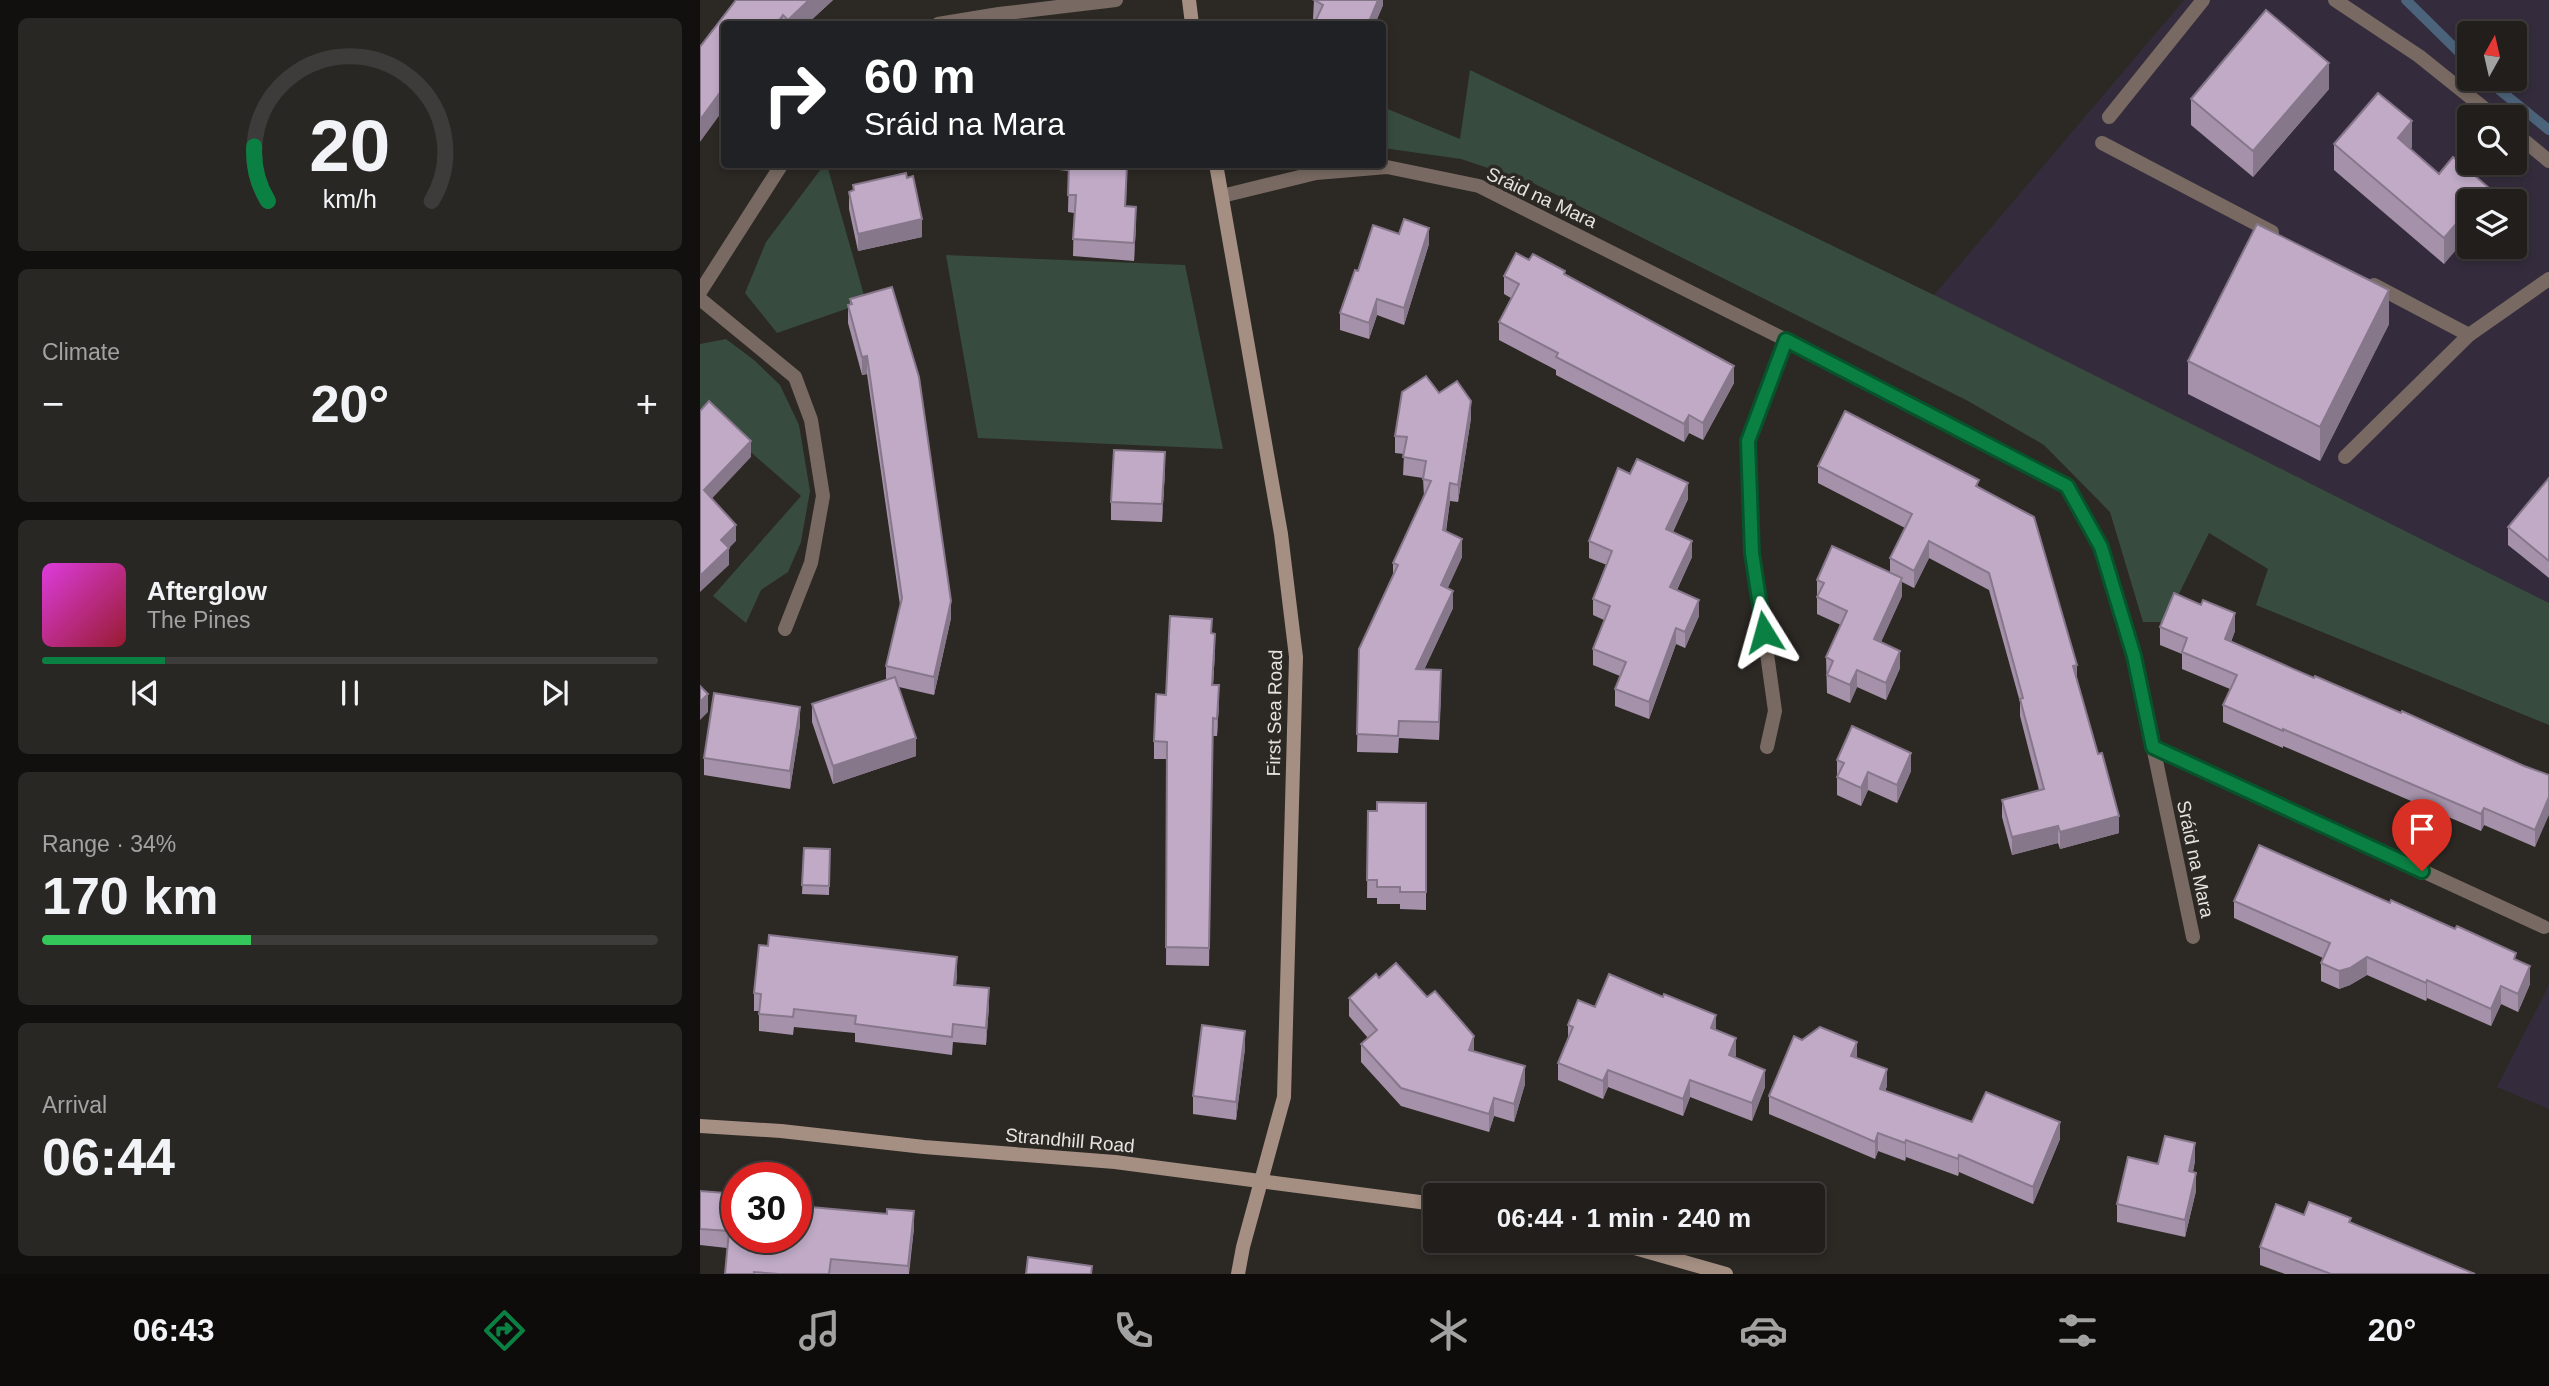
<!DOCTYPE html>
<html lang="en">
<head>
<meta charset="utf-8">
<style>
  body { margin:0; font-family:Helvetica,sans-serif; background:#292724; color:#f1f3f6; height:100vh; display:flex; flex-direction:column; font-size:26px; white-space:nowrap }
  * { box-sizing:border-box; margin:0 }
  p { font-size:23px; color:#a2a2a3 }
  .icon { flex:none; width:38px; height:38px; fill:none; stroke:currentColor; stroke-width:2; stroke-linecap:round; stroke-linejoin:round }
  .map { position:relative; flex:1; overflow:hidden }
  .side { display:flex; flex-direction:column; gap:18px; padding:18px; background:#12100f; width:700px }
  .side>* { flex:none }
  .top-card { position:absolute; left:21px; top:21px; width:665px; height:147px; border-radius:7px; box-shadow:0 4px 10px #0003,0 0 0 2px #3e3c3a; background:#202124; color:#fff; overflow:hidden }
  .needle { width:46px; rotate:8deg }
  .fabs { position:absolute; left:1757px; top:21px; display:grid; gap:14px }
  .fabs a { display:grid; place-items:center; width:70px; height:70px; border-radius:7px; background:#211e1b; box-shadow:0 4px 10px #0003,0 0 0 2px #3e3c3a; font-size:35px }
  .speed { position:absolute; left:21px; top:1162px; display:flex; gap:14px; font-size:35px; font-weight:700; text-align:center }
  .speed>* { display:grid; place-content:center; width:91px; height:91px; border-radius:50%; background:#211e1b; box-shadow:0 4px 10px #0003,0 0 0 2px #3e3c3a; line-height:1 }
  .speed .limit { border:10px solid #d22; background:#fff; color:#111 }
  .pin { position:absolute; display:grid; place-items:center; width:60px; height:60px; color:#fff; margin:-72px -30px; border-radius:50% 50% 50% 0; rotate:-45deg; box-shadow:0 0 7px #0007 }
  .pin .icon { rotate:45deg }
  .me { position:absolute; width:77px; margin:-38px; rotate:352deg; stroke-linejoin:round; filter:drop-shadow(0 0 5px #0008) }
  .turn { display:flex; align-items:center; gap:24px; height:147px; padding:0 28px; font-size:32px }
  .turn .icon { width:91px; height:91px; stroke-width:2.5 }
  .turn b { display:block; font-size:49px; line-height:60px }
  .big { font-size:52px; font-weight:800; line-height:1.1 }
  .side .card { flex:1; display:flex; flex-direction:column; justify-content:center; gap:10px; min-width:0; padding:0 24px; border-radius:10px; background:#292724 }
  .side .dial { align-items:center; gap:0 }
  .dial svg { height:182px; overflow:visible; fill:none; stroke:#3e3c3a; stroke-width:7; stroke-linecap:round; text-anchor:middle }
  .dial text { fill:#f1f3f6; stroke:none }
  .song { display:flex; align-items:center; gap:21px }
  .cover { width:84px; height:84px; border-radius:10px; background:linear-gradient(135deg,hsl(300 70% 55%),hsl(350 70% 35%)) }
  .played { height:7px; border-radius:4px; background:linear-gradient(90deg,#0b8043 20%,#3e3c3a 20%) }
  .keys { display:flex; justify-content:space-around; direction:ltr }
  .heat { display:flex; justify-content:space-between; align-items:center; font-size:38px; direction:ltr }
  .charge { height:10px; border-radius:5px; background:linear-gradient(90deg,#34c759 34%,#3e3c3a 0) }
  .trip { position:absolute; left:723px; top:1183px; width:402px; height:70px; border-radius:7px; background:#211e1b; box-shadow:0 4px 10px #0003,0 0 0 2px #3e3c3a; font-weight:800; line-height:70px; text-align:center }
  .tabs { display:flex; height:112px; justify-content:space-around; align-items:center; background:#0d0c0b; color:#a2a2a3 }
  .tabs .icon { width:49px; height:49px }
  .tabs .on { color:#0b8043 }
  .tabs b { font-size:32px; color:#f1f3f6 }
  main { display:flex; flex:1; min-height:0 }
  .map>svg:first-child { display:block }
  .industrial { fill:#342c3c; fill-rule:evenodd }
  .green { fill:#374b3f }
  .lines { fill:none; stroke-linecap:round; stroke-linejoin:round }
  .stream { stroke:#4c647b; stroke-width:10 }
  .lane { stroke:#786a62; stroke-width:14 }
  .street { stroke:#786a62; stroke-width:14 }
  .secondary { stroke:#a48f82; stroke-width:14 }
  .wall { fill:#a592aa }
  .shaded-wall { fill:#86778b }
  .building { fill:#c0aac6; stroke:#86778b; stroke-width:2 }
  .route-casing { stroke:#07532c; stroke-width:18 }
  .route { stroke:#0b8043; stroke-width:12 }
  .labels { text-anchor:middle; stroke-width:7; stroke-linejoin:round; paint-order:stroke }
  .street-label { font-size:19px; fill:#e5e2df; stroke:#2c2824 }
</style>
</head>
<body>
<main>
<section class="side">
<div class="card dial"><svg viewBox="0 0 100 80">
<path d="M14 69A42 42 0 1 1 86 69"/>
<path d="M14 69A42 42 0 0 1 8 45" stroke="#0b8043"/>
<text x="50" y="56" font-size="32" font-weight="700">20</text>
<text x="50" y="72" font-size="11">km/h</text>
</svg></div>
<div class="card"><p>Climate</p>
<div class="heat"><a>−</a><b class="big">20°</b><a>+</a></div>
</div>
<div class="card">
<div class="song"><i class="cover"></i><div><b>Afterglow</b><p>The Pines</p></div></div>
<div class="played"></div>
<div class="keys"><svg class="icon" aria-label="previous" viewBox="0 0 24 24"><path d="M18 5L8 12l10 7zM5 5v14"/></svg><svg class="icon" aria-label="pause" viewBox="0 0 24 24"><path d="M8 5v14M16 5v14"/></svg><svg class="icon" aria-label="next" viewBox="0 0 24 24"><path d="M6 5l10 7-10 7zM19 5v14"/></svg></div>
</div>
<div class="card"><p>Range · 34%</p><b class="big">170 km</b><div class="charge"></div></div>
<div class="card"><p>Arrival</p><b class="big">06:44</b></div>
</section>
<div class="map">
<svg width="1849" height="1274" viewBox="0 0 1849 1274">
  <rect width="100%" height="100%" fill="#2c2824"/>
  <g class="industrial">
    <path d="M1484 0H1849V603L1234 295ZM1769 33H1815V79H1769ZM1769 117H1815V163H1769ZM1769 201H1815V247H1769Z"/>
    <path d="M1849 985V1109L1797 1087Z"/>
  </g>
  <g class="green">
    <path d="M770 70 1234 295 1849 603V725L1556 605 1568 569 1509 533 1465 622H1443L1410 512 1344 445 1268 401 833 183 761 159 683 148V107L760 139Z"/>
    <path d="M124 165H127L166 302 77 333 45 293 66 242Z"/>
    <path d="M246 255 485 265 523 449 278 438Z"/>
    <path d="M26 339 54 360 80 385 99 425 110 491 101 542 88 572 61 590 46 623 13 596 101 496 0 408V344Z"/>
  </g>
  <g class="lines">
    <g class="stream">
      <path d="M1706 0 1769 62"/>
      <path d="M1786 79 1849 130"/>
    </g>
    <g class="lane">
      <path d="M1402 143 1572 232"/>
      <path d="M1674 285 1769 335"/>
    </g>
    <g class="street">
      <path d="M1635 0 1719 56 1795 117"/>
      <path d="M238 24 299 14 416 0"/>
      <path d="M1409 117 1503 0"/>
      <path d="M1815 133 1849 161"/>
      <path d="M522 196 616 173 687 167 779 186 1086 340 1367 486 1401 546 1434 656 1493 937"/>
      <path d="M0 292 82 164"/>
      <path d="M0 299 95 377 111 420 123 496 111 563 85 629"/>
      <path d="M1645 457 1769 335 1849 279"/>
      <path d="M1067 747 1075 711 1053 553 1048 441 1086 340"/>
      <path d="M1453 747 1844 927"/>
    </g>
    <g class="secondary">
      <path d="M489 0 492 24"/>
      <path d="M516 164 581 534 596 657 584 1097 543 1247 538 1274"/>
      <path d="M0 1126 81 1131 224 1147 415 1162 735 1204"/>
      <path d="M910 1241 1026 1274"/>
    </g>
  </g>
  <g class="wall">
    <path d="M36 0H133L107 24H24Z"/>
    <path d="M614 0H683V5L675 24H614L616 20 613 19Z"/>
    <path d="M1629 89 1553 177 1491 125V99Z"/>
    <path d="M1634 144 1712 147 1710 149 1739 174 1788 201 1744 264 1634 170Z"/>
    <path d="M359 164H427L426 206 436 224 434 261 373 256 374 213 368 212 369 171 359 170Z"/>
    <path d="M153 185 222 237 158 251 149 209V192L153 190Z"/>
    <path d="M729 244 704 325 677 315 669 339 640 330V313L658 271Z"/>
    <path d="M829 260 865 275 1034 383 1003 440 989 433 984 442 856 375V370L799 340V322L811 298 804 294V276Z"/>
    <path d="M150 299 251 618 234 695 199 687 216 756 133 784 112 722V704L186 680V666L200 605 167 374 162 375 148 323V305H150Z"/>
    <path d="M1689 324 1620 461 1488 394V361Z"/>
    <path d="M739 393 771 418 758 502 750 501 746 532 762 557 747 589 753 608 724 670 741 688 739 740 699 738 698 753 657 752 659 649 693 575V563L724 497 723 478 703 475 704 454 695 453V436Z"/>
    <path d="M1118 466 1279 488 1377 679 1419 833 1360 849 1358 843 1312 855 1302 817V800L1339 790 1320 716V702L1289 590 1229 558 1214 588 1202 582V596L1181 642 1200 668 1186 700 1157 687 1150 703 1127 693 1126 657 1141 625 1117 614V580L1190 573V558L1205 528 1118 483Z"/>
    <path d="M465 470 462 522 411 520V502Z"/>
    <path d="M1849 478V578L1808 545V527Z"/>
    <path d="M988 499 973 532 992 557 977 590 999 616 985 648 976 644 949 719 915 706V689L920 676 893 665V649L904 620 893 615V599L907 565 889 558V541Z"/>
    <path d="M1501 605 1535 631 1531 642 1614 678 1824 766 1849 775 1835 847 1784 825 1781 831 1583 746V748L1523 722V705L1530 689 1482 669V654L1460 645V627Z"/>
    <path d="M512 633 515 651 513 685 519 703 517 736H513L509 966 466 965 467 759H454V741L466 695Z"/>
    <path d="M100 725 90 789 4 775V758Z"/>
    <path d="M1137 760 1211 771 1197 803 1168 790 1161 806 1137 795Z"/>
    <path d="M726 803V910L700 909V904H677V898H667L668 811H677Z"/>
    <path d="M104 848 130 849 129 895 102 894Z"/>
    <path d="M1534 901 1816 960 1830 984 1818 1012 1801 1004 1791 1026 1727 998 1726 1001 1667 975 1650 985 1639 989 1621 981V963L1623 958 1534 918Z"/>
    <path d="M257 975 256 985 289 1006 286 1045 253 1042 252 1055 155 1042V1033L94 1027 93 1035 59 1031V1011H54V993Z"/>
    <path d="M679 978 774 1052 825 1084 814 1122 794 1116 789 1132 701 1106 661 1062V1044L668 1038 649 1016V998Z"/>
    <path d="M895 1007 1016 1030 1036 1055 1035 1057 1065 1087 1052 1121 990 1097 983 1116 908 1087 903 1099 858 1080V1063L868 1040V1025Z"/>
    <path d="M545 1048 536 1120 493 1114V1096Z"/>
    <path d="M1157 1058 1187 1086 1185 1091 1272 1122 1360 1139 1333 1204 1259 1172 1258 1176 1206 1157 1205 1161 1178 1151 1175 1159 1069 1114V1096Z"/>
    <path d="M1495 1161 1493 1172 1496 1191 1485 1237 1417 1222V1204L1458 1164Z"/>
    <path d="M0 1191 100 1206 214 1228 209 1274H25L27 1248 0 1245Z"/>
    <path d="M1604 1215 1651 1223 1775 1274H1585L1560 1265V1247Z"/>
  </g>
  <g class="shaded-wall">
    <path d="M109 0H133L107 24H88V20Z"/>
    <path d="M678 0H683V5L675 24H668Z"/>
    <path d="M83 15V24H76Z"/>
    <path d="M1629 63V89L1553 177V151Z"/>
    <path d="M24 87V109L0 142V120Z"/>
    <path d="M1712 121V147L1698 164V138Z"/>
    <path d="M1788 187V201H1776Z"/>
    <path d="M436 207V224L434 261V243Z"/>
    <path d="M1769 209V235L1744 264V238Z"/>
    <path d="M222 219V237L158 251V234Z"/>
    <path d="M729 228V244L704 325V308Z"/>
    <path d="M1689 290V324L1620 461V427Z"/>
    <path d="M677 299V315L669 339V323Z"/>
    <path d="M167 356V374L162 375V357Z"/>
    <path d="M1034 366V383L1003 440V423Z"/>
    <path d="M771 401V418L758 502V485Z"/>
    <path d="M989 415V433L984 442V424Z"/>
    <path d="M51 441V457L4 507V490Z"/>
    <path d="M465 452V470L462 522V504Z"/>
    <path d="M750 483V501L743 548V530Z"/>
    <path d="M988 483V499L966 546V529Z"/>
    <path d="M36 525V541L29 548V565L0 592V576L21 540Z"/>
    <path d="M762 539V557L741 603V585Z"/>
    <path d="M992 541V557L970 603V587Z"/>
    <path d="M1229 541V558L1214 588V571Z"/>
    <path d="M1202 578V596L1174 657V639Z"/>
    <path d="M753 591V608L716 687V669Z"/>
    <path d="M999 600V616L985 648V632Z"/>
    <path d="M251 601V618L234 695V677Z"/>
    <path d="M1535 613V631L1525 656V639Z"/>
    <path d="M976 628V644L949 719V702Z"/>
    <path d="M515 634V651L512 703V685Z"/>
    <path d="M1200 651V668L1186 700V683Z"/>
    <path d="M1377 665V682L1373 666Z"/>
    <path d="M741 670V688L739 740V722Z"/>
    <path d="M1157 670V687L1150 703V685Z"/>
    <path d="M519 685V703L517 736V719Z"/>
    <path d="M8 694V712L0 720V702Z"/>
    <path d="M100 707V725L90 789V771Z"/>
    <path d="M216 738V756L133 784V766Z"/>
    <path d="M1211 753V771L1197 803V785Z"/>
    <path d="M1168 772V790L1161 806V788Z"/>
    <path d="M1849 797V815L1835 847V830Z"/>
    <path d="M1784 808V825L1781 831V814Z"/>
    <path d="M1419 816V833L1360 849V832Z"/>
    <path d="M1358 826V843L1312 855V837Z"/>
    <path d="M257 957V975L254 1002V985Z"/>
    <path d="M1667 957V975L1650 985 1639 989V971Z"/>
    <path d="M1830 966V984L1818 1012V994Z"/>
    <path d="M1727 980V998L1726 1001V983Z"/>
    <path d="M1801 986V1004L1791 1026V1009Z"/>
    <path d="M289 988V1006L286 1045V1028Z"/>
    <path d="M1016 1015V1032L1011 1028Z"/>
    <path d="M545 1031V1048L536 1120V1102Z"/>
    <path d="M774 1036V1053L769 1050Z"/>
    <path d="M1036 1038V1055L1029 1072V1055Z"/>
    <path d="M1157 1042V1060L1151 1056Z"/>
    <path d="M825 1066V1084L814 1122V1104Z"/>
    <path d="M1187 1069V1086L1180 1106V1089Z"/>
    <path d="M908 1070V1087L903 1099V1081Z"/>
    <path d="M1065 1070V1087L1052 1121V1103Z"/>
    <path d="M990 1080V1097L983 1116V1099Z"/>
    <path d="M794 1098V1116L789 1132V1114Z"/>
    <path d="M1360 1122V1139L1333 1204V1187Z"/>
    <path d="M1178 1133V1151L1175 1159V1142Z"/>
    <path d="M1206 1140V1157L1205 1161V1143Z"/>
    <path d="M1495 1143V1161L1489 1189V1171Z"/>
    <path d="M1259 1155V1172L1258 1176V1159Z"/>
    <path d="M1496 1173V1191L1485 1237V1220Z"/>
    <path d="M214 1211V1228L208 1274V1266Z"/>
  </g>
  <g class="building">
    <path d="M36 0H109L88 20 83 15 76 24H24V87L0 120V47Z"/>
    <path d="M614 0H678L668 24H614L623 5Z"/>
    <path d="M1566 10 1629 63 1553 151 1491 99Z"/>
    <path d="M1678 93 1712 121 1698 138 1739 174 1753 157 1788 187 1776 201H1769V209L1744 238 1634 144Z"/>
    <path d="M369 164H427L425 206 436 207 434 243 373 239 376 195H368Z"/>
    <path d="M206 173 207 178 213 176 222 219 158 234 149 192 154 190 153 185Z"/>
    <path d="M704 219 729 228 704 308 677 299 669 323 640 313 655 270 658 271 673 225 699 234Z"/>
    <path d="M1557 224 1689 290 1620 427 1488 361Z"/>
    <path d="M816 253 829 260 833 254 865 271 864 274 1034 366 1003 423 989 415 984 424 856 357 858 353 799 322 819 284 804 276Z"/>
    <path d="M192 287 219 377 251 601 234 677 186 666 202 598 167 356 162 357 148 305 152 304 150 299Z"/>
    <path d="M726 376 739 393 757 381 771 401 758 485 750 483 743 530 762 539 741 585 753 591 716 669 741 670 739 722 699 721 698 736 657 734 659 649 698 565 693 563 731 481 723 479 726 461 703 457 707 437 695 436 702 392Z"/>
    <path d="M9 401 51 441 4 490 36 525 21 540 29 548 0 576V411Z"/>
    <path d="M1145 411 1279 480 1276 486 1334 517 1377 665 1373 666 1398 754 1402 753 1419 816 1360 832 1358 826 1312 837 1302 800 1344 789 1320 699 1323 698 1289 573 1229 541 1214 571 1190 558 1212 514 1118 466Z"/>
    <path d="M414 450 465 452 462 504 411 502Z"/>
    <path d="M937 459 988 483 966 529 992 541 970 587 999 600 985 632 976 628 949 702 915 689 926 662 893 649 910 606 893 599 912 551 889 541 918 468 930 474Z"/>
    <path d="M1849 478V561L1808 527Z"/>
    <path d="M1132 546 1202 578 1174 639 1200 651 1186 683 1157 670 1150 685 1127 675 1133 661 1126 657 1147 611 1117 597 1124 583 1117 580Z"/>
    <path d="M1474 593 1501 605 1503 600 1535 613 1525 639 1614 678 1615 676 1701 713 1702 711 1824 766 1849 775V797L1835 830 1784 808 1781 814 1583 729V731L1523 705 1537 675 1482 652 1487 638 1460 627Z"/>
    <path d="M470 616 512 619 511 633 515 634 512 685H519L517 719 513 718 509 948 466 947 467 742 454 741 456 694 466 695Z"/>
    <path d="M195 677 216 738 133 766 112 704Z"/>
    <path d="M0 686 8 694 0 702Z"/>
    <path d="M14 693 100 707 90 771 4 758Z"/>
    <path d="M1152 726 1211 753 1197 785 1168 772 1161 788 1137 777 1144 763 1137 760Z"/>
    <path d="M677 802 726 803V892H700V887H677V880H667L668 811H677Z"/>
    <path d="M1559 845 1690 903 1691 900 1755 929 1757 926 1816 953 1814 959 1830 966 1818 994 1801 986 1791 1009 1727 980 1726 983 1667 957 1650 968 1639 971 1621 963 1630 943 1534 901Z"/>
    <path d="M104 848 130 849 129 886 102 885Z"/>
    <path d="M69 935 257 957 254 985 289 988 286 1028 253 1024 252 1037 155 1024 156 1016 94 1009 93 1017 59 1014 61 994 54 993 59 945 68 946Z"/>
    <path d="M696 963 727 997 735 991 774 1036 769 1050 825 1066 814 1104 794 1098 789 1114 701 1088 661 1044 677 1030 649 998 676 974 679 978Z"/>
    <path d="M909 974 963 997 964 994 1016 1015 1011 1028 1036 1038 1029 1055 1065 1070 1052 1103 990 1080 983 1099 908 1070 903 1081 858 1063 873 1027 868 1025 878 1000 895 1007Z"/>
    <path d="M502 1025 545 1031 536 1102 493 1096Z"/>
    <path d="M1120 1027 1157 1042 1151 1056 1187 1069 1180 1089 1272 1122 1286 1092 1360 1122 1333 1187 1259 1155 1258 1159 1206 1140 1205 1143 1178 1133 1175 1142 1069 1096 1094 1036 1102 1040Z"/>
    <path d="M1465 1136 1495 1143 1489 1171 1496 1173 1485 1220 1417 1204 1428 1157 1458 1164Z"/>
    <path d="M0 1191 37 1194V1237H96V1200H100V1206L187 1214V1209L214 1211 208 1266 131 1259 129 1274H79L54 1272V1274H25L29 1231 0 1229Z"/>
    <path d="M1609 1202 1651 1218 1649 1222 1775 1274H1631L1560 1247 1576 1204 1604 1215Z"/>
    <path d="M328 1257 392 1266 391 1274H326Z"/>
  </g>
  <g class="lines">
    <defs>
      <path id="route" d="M1064 632 1052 553 1048 441 1086 340 1367 486 1401 547 1434 656 1453 747 1722 871"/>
    </defs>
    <use href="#route" class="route-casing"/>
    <use href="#route" class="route"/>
  </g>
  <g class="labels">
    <g class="street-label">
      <text transform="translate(842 197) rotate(25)" y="7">Sráid na Mara</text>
      <text transform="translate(574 713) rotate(-89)" y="7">First Sea Road</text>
      <text transform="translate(1496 859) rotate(78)" y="7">Sráid na Mara</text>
      <text transform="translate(370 1140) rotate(5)" y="7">Strandhill Road</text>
    </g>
  </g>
</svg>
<div class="fabs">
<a><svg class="needle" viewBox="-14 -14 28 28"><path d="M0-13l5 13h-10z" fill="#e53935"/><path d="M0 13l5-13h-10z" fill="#a2a2a3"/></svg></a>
<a><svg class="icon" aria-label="search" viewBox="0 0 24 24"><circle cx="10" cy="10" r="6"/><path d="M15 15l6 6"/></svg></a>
<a><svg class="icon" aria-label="layers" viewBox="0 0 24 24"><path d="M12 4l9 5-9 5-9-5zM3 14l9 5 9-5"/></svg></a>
</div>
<div class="speed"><div class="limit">30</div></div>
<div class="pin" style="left:1722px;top:871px;background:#d93025"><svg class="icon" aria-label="arrive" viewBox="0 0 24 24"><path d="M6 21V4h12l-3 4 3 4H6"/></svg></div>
<svg class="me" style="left:1064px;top:632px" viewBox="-20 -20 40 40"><path d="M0-17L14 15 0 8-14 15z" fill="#0b8043" stroke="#fff" stroke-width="4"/></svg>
<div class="trip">06:44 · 1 min · 240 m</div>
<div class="top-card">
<div class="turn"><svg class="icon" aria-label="right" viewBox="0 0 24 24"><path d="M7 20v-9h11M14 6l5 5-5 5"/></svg><div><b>60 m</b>Sráid na Mara</div></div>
</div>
</div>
</main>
<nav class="tabs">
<b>06:43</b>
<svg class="icon on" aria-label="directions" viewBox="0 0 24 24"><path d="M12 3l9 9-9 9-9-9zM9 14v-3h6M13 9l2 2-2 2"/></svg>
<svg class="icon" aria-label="music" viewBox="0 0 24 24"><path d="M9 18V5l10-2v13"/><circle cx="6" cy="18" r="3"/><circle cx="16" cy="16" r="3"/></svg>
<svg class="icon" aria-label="phone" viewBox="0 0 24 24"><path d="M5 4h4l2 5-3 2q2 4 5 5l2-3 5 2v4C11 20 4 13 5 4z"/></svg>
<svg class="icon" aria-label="climate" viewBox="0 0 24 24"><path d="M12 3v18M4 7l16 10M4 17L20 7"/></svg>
<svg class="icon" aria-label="car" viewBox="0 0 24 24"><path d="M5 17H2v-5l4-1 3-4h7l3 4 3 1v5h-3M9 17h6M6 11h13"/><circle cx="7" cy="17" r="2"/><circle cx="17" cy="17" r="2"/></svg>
<svg class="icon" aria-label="filters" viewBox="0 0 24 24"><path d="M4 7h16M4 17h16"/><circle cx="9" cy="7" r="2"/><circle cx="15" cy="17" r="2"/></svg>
<b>20°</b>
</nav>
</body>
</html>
